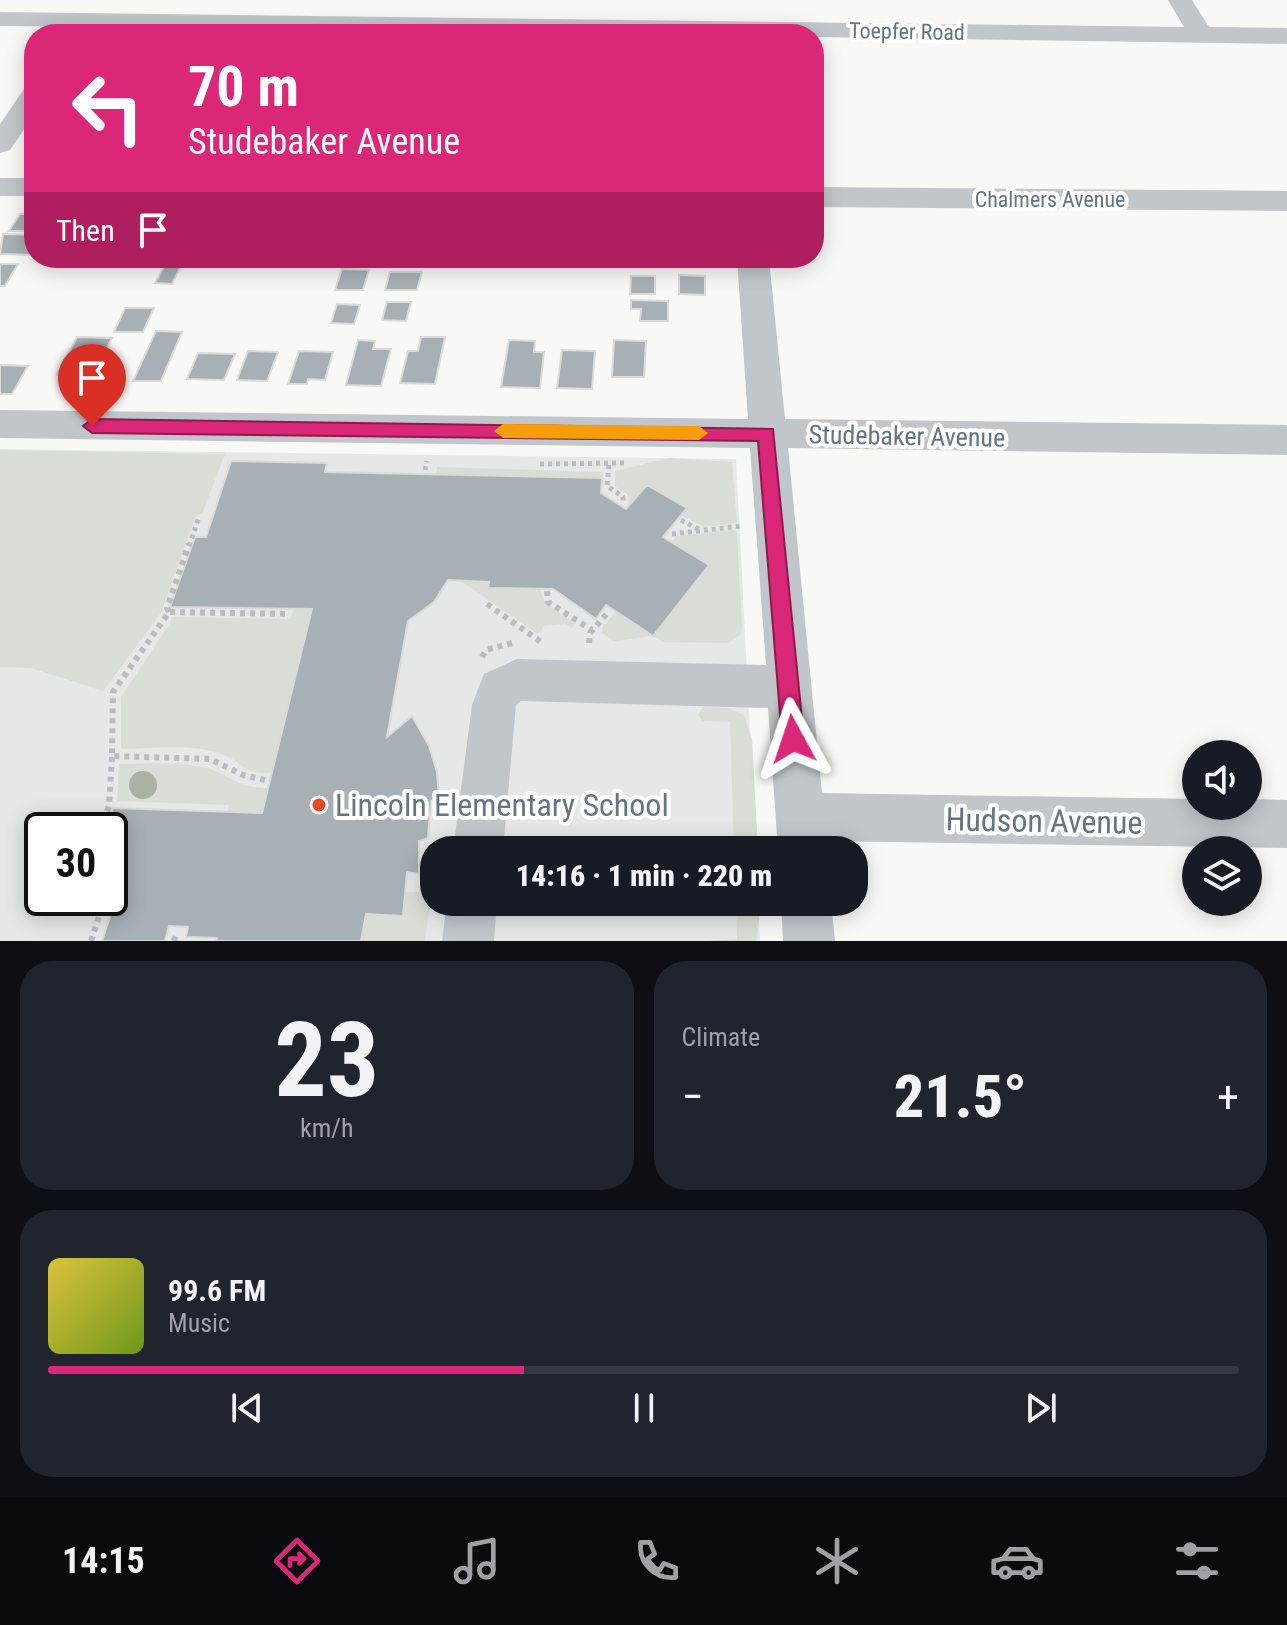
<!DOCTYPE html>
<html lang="en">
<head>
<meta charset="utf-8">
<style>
  body { margin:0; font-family:"Roboto Condensed",sans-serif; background:#20242c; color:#f1f3f6; height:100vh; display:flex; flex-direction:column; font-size:30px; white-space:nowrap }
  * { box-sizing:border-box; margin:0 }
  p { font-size:26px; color:#9ea1a6 }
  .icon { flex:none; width:44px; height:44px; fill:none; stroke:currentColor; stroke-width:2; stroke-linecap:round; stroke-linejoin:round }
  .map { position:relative; height:941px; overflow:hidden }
  .sheet { display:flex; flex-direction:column; gap:20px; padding:20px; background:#0d0f14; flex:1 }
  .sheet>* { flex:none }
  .top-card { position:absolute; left:24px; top:24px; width:800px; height:244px; border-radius:32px; box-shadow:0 4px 20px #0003; background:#db2777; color:#fff; overflow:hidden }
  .controls { position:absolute; left:1182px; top:740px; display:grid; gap:16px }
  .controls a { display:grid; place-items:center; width:80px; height:80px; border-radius:50%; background:#171b24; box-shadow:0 4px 20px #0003; font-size:40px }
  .speed { position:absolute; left:24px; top:812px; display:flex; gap:16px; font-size:40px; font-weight:700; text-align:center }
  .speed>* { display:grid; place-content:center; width:104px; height:104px; border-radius:50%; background:#171b24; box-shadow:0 4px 20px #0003; line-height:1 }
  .speed .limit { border:4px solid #111; border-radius:12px; background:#fff; color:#111 }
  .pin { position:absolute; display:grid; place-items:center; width:68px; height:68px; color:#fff; margin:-82px -34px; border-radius:50% 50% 50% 0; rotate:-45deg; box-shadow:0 0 8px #0007 }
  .pin .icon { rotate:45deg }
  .me { position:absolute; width:88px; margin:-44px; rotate:355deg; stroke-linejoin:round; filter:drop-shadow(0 0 6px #0008) }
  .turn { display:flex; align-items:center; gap:28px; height:168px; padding:0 32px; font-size:36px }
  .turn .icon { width:104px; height:104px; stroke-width:2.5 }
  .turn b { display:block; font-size:56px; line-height:68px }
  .then { display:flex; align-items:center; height:76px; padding:0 32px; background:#0003; gap:16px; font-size:30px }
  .big { font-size:60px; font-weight:800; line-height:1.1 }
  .sheet .card { flex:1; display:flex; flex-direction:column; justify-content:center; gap:12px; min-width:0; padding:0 28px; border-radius:32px; background:#20242c }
  .sheet .dial { align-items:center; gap:0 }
  .dial b { font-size:104px; line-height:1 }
  .song { display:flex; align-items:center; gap:24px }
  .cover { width:96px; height:96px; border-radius:12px; background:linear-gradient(135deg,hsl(50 70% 55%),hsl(80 70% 35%)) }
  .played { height:8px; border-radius:4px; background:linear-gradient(90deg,#db2777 40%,#363941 40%) }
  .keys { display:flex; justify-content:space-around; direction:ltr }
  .heat { display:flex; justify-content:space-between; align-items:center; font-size:44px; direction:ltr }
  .sheet .tiles { flex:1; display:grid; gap:20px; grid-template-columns:1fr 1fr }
  .card:last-child { grid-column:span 2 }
  .trip { position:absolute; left:420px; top:836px; width:448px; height:80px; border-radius:32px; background:#171b24; box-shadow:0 4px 20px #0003; font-weight:800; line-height:80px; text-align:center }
  .tab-bar { display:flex; height:128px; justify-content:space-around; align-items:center; background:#090b0e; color:#9ea1a6 }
  .tab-bar .icon { width:56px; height:56px }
  .tab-bar .on { color:#db2777 }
  .tab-bar b { font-size:36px; color:#f1f3f6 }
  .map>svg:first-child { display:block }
  .built { fill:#e6e8e7; fill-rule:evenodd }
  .green { fill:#d8ddd5 }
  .building { fill:#a6b0b5; stroke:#dadad8; stroke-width:2 }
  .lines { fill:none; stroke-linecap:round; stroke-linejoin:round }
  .path-far1 { stroke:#b9bdc0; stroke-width:5; stroke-dasharray:4 4; stroke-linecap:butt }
  .path { stroke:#b9bdc0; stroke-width:6; stroke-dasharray:5 5; stroke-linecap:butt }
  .minor { fill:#c1c6ca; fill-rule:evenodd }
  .tree { fill:#a9b2a5 }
  .route { fill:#db2777; stroke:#8e194d; stroke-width:2 }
  .slow { fill:#f59e0b }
  .poi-dot { fill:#e54829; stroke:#fff; stroke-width:3 }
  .labels { text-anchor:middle; stroke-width:8; stroke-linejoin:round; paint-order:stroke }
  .far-street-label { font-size:22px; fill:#637681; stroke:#fff }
  .street-label { font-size:26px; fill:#637681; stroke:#fff }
  .near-poi-label { font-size:32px; fill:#637681; stroke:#fff; text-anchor:start }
  .near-street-label { font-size:32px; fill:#637681; stroke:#fff }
</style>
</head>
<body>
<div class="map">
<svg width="1287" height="941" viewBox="0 0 1287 941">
  <rect width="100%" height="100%" fill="#f8f8f6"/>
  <path class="built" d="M0 449 736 459 756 850H434V902H758L760 941H0ZM42 830H110V898H42Z"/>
  <g class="green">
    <path d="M0 450 225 454 202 514 196 515 161 613 103 691 31 668 0 667Z"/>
    <path d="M669 458 732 462 737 523 704 527 681 515 687 508 648 485 628 506V496L615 486V471Z"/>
    <path d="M437 467 603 472 602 478 436 475Z"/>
    <path d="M733 530 737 532 742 627 741 634 729 643 663 642 653 636 614 641 602 633V628L616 611 653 635 709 565 672 542 676 536Z"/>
    <path d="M461 581 489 582V588L540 589 545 603 575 624 572 628 566 624 544 626 540 633H536Z"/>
    <path d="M294 609H312L272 773C239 773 246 763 221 754 191 743 152 749 121 749V697L174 617 290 619Z"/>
    <path d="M703 707 728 708 744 715 752 739 758 850H734L730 722 703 721 698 715Z"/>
    <path d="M119 764C146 764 176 761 202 767 231 773 233 788 268 788L262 813 228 811 229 805 117 801Z"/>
    <path d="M405 892H427L430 903 425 941H361L366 914 402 916Z"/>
    <path d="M736 902H761L756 941H702L737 939Z"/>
  </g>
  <g class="building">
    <path d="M20 214H34V231H9Z"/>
    <path d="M3 234 34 235V255L0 254Z"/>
    <path d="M0 264H18L5 286H0Z"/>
    <path d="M165 265 181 266 172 284 155 283Z"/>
    <path d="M342 269 369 270 363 290H335Z"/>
    <path d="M390 272H422L417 290H385Z"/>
    <path d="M679 275 705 276V295L679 294Z"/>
    <path d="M631 276H655V294H630Z"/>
    <path d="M631 300 668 301V321H640L641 309H631Z"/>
    <path d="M387 302H411L406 321 382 320Z"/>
    <path d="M337 304 360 305 354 324 331 323Z"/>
    <path d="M125 308H154L143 332H114Z"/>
    <path d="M156 331 182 332 161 381H133Z"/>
    <path d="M77 337 112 338 93 375H57Z"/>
    <path d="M421 337H445L435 384 400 383 408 351H418Z"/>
    <path d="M358 340 375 341 373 349H391L381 386 346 385Z"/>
    <path d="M509 340 535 341 534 352H544L540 388 501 387Z"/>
    <path d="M614 340 646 341 644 377H612Z"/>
    <path d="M562 350 595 351 592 389 557 388Z"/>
    <path d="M248 351 278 352 267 381 237 380Z"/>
    <path d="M299 351 333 352 325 380 308 379 307 384H288Z"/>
    <path d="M198 353 235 354 224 380 187 379Z"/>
    <path d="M0 365 28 366 12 394H0Z"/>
    <path d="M231 461 327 463 325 472 602 478 601 493 626 509 647 485 687 508 663 537 709 565 653 636 606 605 596 619 553 589 488 588 489 582 448 580 434 602 408 621 387 737 412 716 429 746 437 772 439 798 431 801 428 838 419 841V874L407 872 403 916 366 914 361 941H216L217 938 186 937 188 927 169 926 165 941H102L126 868 110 867V830H106L113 808 262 813 312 609 170 607 195 537H206Z"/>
  </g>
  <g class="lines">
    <g class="path-far1">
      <path d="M540 464 626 463"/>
      <path d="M609 465 607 486 623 497V504"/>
      <path d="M425 470 427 461"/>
      <path d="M681 520 700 530"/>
      <path d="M672 534 741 526"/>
      <path d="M189 546 199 517"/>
    </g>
    <g class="path">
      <path d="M547 591 548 602 592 630"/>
      <path d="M487 604 541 642"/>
      <path d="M169 612 167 608 189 544"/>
      <path d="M589 643 590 633 609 611"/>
      <path d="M482 657 486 650 512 643"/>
      <path d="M265 780 243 775 210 759 112 756 113 692 169 612 288 614"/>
      <path d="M100 830 109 806 112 757"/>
      <path d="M110 874H113L110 882"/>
      <path d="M91 941 105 898"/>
      <path d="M174 941 176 935"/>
    </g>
    <g class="minor">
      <path d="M1168 0H1192L1209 27 1287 28V44L814 37V34L0 26V12L1184 27Z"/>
      <path d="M34 87V115L10 150 0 153V124L24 89Z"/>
      <rect x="0" y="178" width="34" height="18"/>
      <path d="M814 187 1287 191V211L814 207Z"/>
      <path d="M737 258H769L785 419 1287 425V455L788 448 822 793 1196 799V806H1248V799L1287 800V848L827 841 828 850H778L768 708 521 701 516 705 503 850H453L472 705 484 674 517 659 766 665 750 448 0 438V410L748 419Z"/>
      <path d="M447 902H497L494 941H442Z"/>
      <path d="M781 902H831L835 941H783Z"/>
    </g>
  </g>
  <circle class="tree" cx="143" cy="785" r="14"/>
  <path class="route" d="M92 419 773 429 804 739 801 747 793 750 786 747 782 739 758 441 92 433 83 426Z"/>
  <path class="slow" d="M503 424 699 426 708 433 699 440 503 438 494 431Z"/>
  <circle class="poi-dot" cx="319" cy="805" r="8"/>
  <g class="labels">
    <g class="far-street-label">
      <text transform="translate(907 31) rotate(1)" y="8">Toepfer Road</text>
      <text x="1050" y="207">Chalmers Avenue</text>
    </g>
    <g class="street-label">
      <text transform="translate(907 436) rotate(1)" y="9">Studebaker Avenue</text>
    </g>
    <g class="near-poi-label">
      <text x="335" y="816">Lincoln Elementary School</text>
    </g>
    <g class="near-street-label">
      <text transform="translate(1044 821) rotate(1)" y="11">Hudson Avenue</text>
    </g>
  </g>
</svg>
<div class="controls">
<a><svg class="icon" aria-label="sound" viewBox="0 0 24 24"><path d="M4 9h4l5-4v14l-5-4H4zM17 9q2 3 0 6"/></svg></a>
<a><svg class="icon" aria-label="layers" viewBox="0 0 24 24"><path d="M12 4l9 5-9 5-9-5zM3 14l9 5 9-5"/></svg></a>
</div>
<div class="speed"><div class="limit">30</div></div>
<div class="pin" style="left:92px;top:426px;background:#d93025"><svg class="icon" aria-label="arrive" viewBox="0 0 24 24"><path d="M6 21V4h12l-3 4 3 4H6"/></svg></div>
<svg class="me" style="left:793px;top:739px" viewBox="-20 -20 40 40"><path d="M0-17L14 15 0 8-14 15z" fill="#db2777" stroke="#fff" stroke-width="4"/></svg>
<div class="trip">14:16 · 1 min · 220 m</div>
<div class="top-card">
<div class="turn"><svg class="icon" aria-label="left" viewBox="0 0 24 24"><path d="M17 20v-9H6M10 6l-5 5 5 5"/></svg><div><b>70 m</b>Studebaker Avenue</div></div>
<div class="then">Then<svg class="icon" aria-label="arrive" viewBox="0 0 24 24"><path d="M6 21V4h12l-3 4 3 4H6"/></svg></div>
</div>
</div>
<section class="sheet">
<div class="tiles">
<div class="card dial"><b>23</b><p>km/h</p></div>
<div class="card"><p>Climate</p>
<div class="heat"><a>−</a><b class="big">21.5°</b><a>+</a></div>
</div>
<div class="card">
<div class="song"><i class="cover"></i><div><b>99.6 FM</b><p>Music</p></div></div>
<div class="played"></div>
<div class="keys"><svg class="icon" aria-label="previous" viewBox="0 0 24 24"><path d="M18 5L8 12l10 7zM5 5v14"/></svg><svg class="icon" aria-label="pause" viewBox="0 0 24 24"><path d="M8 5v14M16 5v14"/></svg><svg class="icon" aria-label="next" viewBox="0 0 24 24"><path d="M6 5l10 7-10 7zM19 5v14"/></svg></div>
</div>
</div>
</section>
<nav class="tab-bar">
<b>14:15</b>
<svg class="icon on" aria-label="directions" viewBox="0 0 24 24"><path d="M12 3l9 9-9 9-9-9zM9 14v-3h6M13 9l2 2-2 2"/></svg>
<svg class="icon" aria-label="music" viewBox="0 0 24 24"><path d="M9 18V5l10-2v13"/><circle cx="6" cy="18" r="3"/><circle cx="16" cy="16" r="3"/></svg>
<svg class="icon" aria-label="phone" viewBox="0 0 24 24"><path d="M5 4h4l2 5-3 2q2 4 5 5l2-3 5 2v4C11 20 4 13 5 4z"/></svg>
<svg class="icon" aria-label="climate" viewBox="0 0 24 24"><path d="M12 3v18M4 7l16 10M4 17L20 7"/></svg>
<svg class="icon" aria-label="car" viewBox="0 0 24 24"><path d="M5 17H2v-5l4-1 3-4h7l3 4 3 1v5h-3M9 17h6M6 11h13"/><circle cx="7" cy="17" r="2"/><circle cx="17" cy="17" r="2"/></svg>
<svg class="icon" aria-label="filters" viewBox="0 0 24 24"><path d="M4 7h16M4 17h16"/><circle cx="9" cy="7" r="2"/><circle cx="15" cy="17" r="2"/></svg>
</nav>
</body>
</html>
